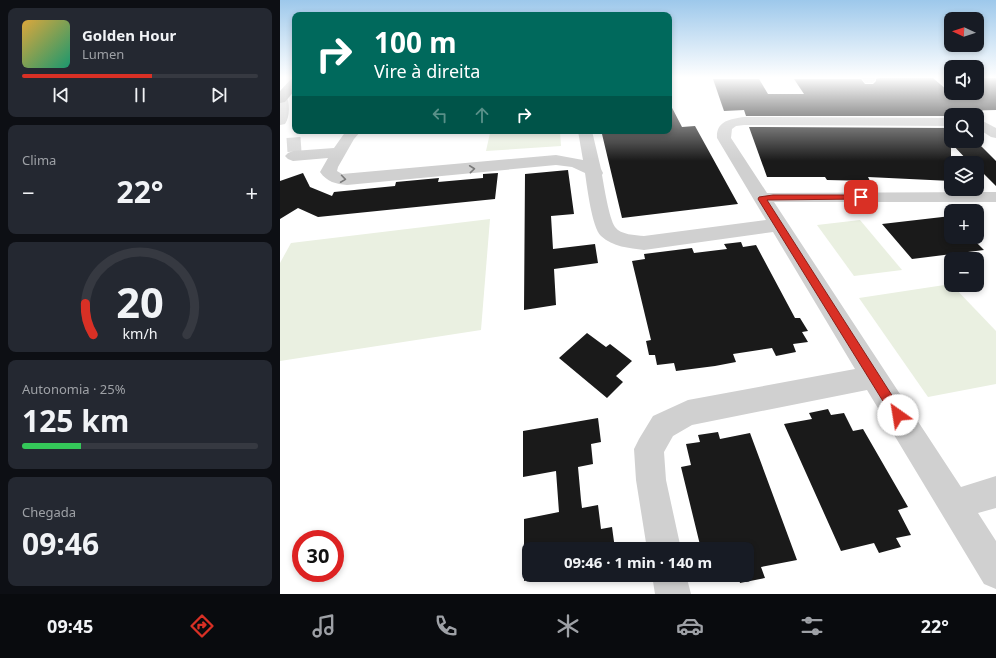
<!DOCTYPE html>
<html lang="pt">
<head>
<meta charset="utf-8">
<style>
  body { margin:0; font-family:"Noto Sans",sans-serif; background:#242831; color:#f1f3f6; height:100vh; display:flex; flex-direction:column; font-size:15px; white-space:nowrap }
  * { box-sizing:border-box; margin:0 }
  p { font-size:13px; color:#9ea1a6 }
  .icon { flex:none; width:22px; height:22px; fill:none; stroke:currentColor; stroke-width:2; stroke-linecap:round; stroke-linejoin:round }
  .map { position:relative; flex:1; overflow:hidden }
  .drawer { display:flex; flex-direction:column; gap:8px; padding:8px; background:#0d0f14; width:280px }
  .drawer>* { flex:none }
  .top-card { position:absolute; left:12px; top:12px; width:380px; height:122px; border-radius:8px; box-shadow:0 2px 6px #0003; background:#00695c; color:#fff; overflow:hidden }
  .needle { width:26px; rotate:273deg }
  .tools { position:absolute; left:664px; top:12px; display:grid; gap:8px }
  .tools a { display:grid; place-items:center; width:40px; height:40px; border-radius:8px; background:#171b24; box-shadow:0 2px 6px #0003; font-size:20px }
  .speed { position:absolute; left:12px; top:530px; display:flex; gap:8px; font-size:20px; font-weight:700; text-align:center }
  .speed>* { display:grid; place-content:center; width:52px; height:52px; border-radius:50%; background:#171b24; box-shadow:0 2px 6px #0003; line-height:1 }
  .speed .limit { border:6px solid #d22; background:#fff; color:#111 }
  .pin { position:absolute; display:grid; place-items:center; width:34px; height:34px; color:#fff; margin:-17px; border-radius:8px; box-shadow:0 2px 6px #0006 }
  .me { position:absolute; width:44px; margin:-22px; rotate:328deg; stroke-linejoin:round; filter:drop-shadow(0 0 3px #0008) }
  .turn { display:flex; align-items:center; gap:14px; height:84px; padding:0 16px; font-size:18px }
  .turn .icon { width:52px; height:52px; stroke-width:2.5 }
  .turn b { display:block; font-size:28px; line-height:34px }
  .lanes { display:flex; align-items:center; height:38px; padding:0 16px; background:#0003; justify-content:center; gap:20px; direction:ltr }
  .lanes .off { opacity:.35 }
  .big { font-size:30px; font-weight:700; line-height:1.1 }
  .drawer .card { flex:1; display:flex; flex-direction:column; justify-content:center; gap:6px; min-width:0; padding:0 14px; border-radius:8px; background:#242831 }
  .drawer .dial { align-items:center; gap:0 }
  .dial svg { height:104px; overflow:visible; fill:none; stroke:#363941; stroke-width:7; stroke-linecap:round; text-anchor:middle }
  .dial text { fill:#f1f3f6; stroke:none }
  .song { display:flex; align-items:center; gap:12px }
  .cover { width:48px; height:48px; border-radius:6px; background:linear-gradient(135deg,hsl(40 70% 55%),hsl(160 70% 35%)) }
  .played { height:4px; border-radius:2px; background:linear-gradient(90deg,#d93025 55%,#363941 55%) }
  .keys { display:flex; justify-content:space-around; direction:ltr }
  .heat { display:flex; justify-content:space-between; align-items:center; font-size:22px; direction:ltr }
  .charge { height:6px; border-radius:3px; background:linear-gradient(90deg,#34c759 25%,#363941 0) }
  .trip { position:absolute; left:242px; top:542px; width:232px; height:40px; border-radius:8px; background:#171b24; box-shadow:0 2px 6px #0003; font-weight:700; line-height:40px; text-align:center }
  .tab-bar { display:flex; height:64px; justify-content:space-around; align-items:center; background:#090b0e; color:#9ea1a6 }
  .tab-bar .icon { width:28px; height:28px }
  .tab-bar .active { color:#d93025 }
  .tab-bar b { font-size:18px; color:#f1f3f6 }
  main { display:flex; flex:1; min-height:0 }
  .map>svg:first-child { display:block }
  .green { fill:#eaf0e1 }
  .building { fill:#1a1a1a }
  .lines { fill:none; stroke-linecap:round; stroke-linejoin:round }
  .minor-tunnel { stroke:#d6d6d6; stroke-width:14; stroke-dasharray:14 7; stroke-linecap:butt }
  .minor { fill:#d0d0d0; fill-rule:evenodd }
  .trunk { fill:#a2a2a2; fill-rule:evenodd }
  .oneway { stroke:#7a7a7a }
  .route { fill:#d93025; stroke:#8d1f18 }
</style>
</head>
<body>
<main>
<section class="drawer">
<div class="card">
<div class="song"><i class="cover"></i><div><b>Golden Hour</b><p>Lumen</p></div></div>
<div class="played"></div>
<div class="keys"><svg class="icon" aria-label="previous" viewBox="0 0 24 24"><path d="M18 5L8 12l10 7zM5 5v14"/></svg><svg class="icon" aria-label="pause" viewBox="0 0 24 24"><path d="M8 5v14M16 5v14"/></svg><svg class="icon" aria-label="next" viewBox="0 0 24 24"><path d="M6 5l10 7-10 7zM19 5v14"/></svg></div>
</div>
<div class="card"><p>Clima</p>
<div class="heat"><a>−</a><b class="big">22°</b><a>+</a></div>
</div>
<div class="card dial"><svg viewBox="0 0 100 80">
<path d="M14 69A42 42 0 1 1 86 69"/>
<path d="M14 69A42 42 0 0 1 8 45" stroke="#d93025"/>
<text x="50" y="56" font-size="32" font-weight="700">20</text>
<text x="50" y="72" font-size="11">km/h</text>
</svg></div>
<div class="card"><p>Autonomia · 25%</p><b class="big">125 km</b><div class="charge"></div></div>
<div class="card"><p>Chegada</p><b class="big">09:46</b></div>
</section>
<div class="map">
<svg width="716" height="594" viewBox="0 0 716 594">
  <rect width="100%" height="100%" fill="#fff"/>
  <g class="green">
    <path d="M238 131H280L281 146 206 151 210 133Z"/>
    <path d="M210 219 201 330 0 361V263L11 243Z"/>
    <path d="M580 220 622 270 574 276 537 225Z"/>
    <path d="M671 284 716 331V384L648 397 579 298Z"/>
  </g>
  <g class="building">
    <path d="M599 78H653L673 95H697V78H716V110L671 111V116H466L464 110 444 111 433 79H479L488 94H524L514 79H581L585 84H593L596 81V79Z"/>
    <path d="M389 102 402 127 415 126 458 204 342 218 322 134 352 131H389Z"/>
    <path d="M469 127 671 128V141H696L716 161V186L703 173H699L697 170V163H690L671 143V181L588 177 590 181 547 180 545 177H487Z"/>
    <path d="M288 170 294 214 271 216 273 249 315 244 318 263 274 269 276 305 244 310 245 174Z"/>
    <path d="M23 173 30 187 52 196 54 192 115 186 116 182 159 178 158 182 203 178V174L218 173 215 199 38 217 18 208 0 219V181Z"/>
    <path d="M671 216V237H691L704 250 632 259 602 224Z"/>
    <path d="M461 242 463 247 476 245 515 318H520L528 331 522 332 528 342 513 344 516 352 496 356 492 348 453 354 456 362 435 366 396 371 394 363 377 365 375 355H369L366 341 371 340 352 261 365 259 364 254 412 248 414 253 447 249 444 244Z"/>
    <path d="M307 333 326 347 330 344 352 361 336 376 343 382 327 398 279 358Z"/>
    <path d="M548 409 551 415 564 413 573 431 583 429 628 507 618 510 631 535 616 538 621 547 599 553 594 543 561 551 504 424 532 419 529 413Z"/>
    <path d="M318 418 321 442 311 444 313 464 298 467 301 500 302 508 318 505 321 529 332 527 335 549H249V575H272L244 581V519L279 512 276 471 243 477V431Z"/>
    <path d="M438 432 440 439 470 433 517 560 481 567 485 578 460 583 458 575H467V549H421L401 467 411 465 406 444 420 442 418 435Z"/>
  </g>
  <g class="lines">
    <path class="minor-tunnel" d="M7 145 21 144"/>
    <g class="minor">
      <path d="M582 78H594L595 80 593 83H585Z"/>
      <path d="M0 94 6 95C10 102 10 117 5 124L0 125Z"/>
      <path d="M464 117 671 118V126L464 125 456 126 452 129 451 138 487 193 716 192V202H494L681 487 716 476V508L698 513 716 541V589L704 584 587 390 412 425 393 436 384 452 386 480 401 549H367L356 480 354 449 359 439 373 416 408 400 575 369 493 232 364 250C349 248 333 247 321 236 312 228 307 186 305 173L292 167 276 165 67 185C56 184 47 182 40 172L48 158 13 161 8 159 5 156 8 153 13 151 54 148 66 131H81L74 139 58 167 57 171 62 174 276 155 303 160 298 131H312L321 169 323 173 322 175C324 186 329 218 335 227 341 235 355 235 364 236L486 220 437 138C436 121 450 119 464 117Z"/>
      <path d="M697 118 716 128V138L711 137 697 128Z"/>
      <path d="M372 575H406L411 594H375Z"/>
    </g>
    <path class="trunk" d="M15 78V90L5 102 0 103V91L11 79Z"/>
  </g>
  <defs><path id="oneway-chevron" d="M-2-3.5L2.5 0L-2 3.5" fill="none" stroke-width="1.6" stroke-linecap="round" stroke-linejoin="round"/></defs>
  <g class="oneway">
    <use href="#oneway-chevron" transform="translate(192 169) rotate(-6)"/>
    <use href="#oneway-chevron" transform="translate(63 179) rotate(8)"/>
  </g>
  <linearGradient id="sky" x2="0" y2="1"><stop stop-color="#9dc8eb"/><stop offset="0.48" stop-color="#fff"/><stop offset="1" stop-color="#fff" stop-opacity="0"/></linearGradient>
  <rect width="716" height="161" fill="url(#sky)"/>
  <path class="route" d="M493 195H581L584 197 581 199 487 200 622 411 623 415 622 419 618 421 614 419 478 199 479 197Z"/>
</svg>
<div class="tools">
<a><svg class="needle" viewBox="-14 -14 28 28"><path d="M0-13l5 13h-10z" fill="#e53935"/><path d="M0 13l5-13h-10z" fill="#9ea1a6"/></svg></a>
<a><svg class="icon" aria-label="sound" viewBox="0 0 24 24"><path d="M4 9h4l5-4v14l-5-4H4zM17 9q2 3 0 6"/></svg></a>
<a><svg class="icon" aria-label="search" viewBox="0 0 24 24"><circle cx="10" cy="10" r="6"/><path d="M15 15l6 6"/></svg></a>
<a><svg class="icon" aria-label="layers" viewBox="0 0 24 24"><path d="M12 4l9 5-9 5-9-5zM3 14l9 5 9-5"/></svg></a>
<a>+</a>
<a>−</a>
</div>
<div class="speed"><div class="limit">30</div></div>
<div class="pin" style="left:581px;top:197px;background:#d93025"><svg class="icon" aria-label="arrive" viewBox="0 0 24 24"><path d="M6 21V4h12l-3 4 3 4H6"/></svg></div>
<svg class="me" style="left:618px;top:415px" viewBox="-20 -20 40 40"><circle r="19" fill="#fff"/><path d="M0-13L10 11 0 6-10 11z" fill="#d93025"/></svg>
<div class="trip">09:46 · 1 min · 140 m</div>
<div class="top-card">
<div class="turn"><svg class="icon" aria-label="right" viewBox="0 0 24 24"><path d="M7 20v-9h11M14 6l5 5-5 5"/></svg><div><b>100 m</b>Vire à direita</div></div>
<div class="lanes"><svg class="icon off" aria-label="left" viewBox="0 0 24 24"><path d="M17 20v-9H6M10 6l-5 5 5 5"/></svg><svg class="icon off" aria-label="ahead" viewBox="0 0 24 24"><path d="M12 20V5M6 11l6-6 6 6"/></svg><svg class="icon" aria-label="right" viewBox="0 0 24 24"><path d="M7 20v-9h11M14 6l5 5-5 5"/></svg></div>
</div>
</div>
</main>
<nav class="tab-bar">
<b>09:45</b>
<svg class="icon active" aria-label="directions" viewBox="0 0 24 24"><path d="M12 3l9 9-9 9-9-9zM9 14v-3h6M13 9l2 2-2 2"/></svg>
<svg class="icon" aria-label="music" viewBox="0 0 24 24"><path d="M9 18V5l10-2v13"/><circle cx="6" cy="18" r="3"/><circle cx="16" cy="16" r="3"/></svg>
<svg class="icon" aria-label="phone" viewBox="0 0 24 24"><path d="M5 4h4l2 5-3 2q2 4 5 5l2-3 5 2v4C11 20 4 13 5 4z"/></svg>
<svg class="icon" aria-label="climate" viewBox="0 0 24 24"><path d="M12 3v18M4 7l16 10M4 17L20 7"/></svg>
<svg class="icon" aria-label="car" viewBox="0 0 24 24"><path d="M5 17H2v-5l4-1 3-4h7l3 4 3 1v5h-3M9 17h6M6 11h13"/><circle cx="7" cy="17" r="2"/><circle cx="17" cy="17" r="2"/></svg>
<svg class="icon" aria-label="filters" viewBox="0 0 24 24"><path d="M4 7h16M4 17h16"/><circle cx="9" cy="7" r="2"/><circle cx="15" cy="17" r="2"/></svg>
<b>22°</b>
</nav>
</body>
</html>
